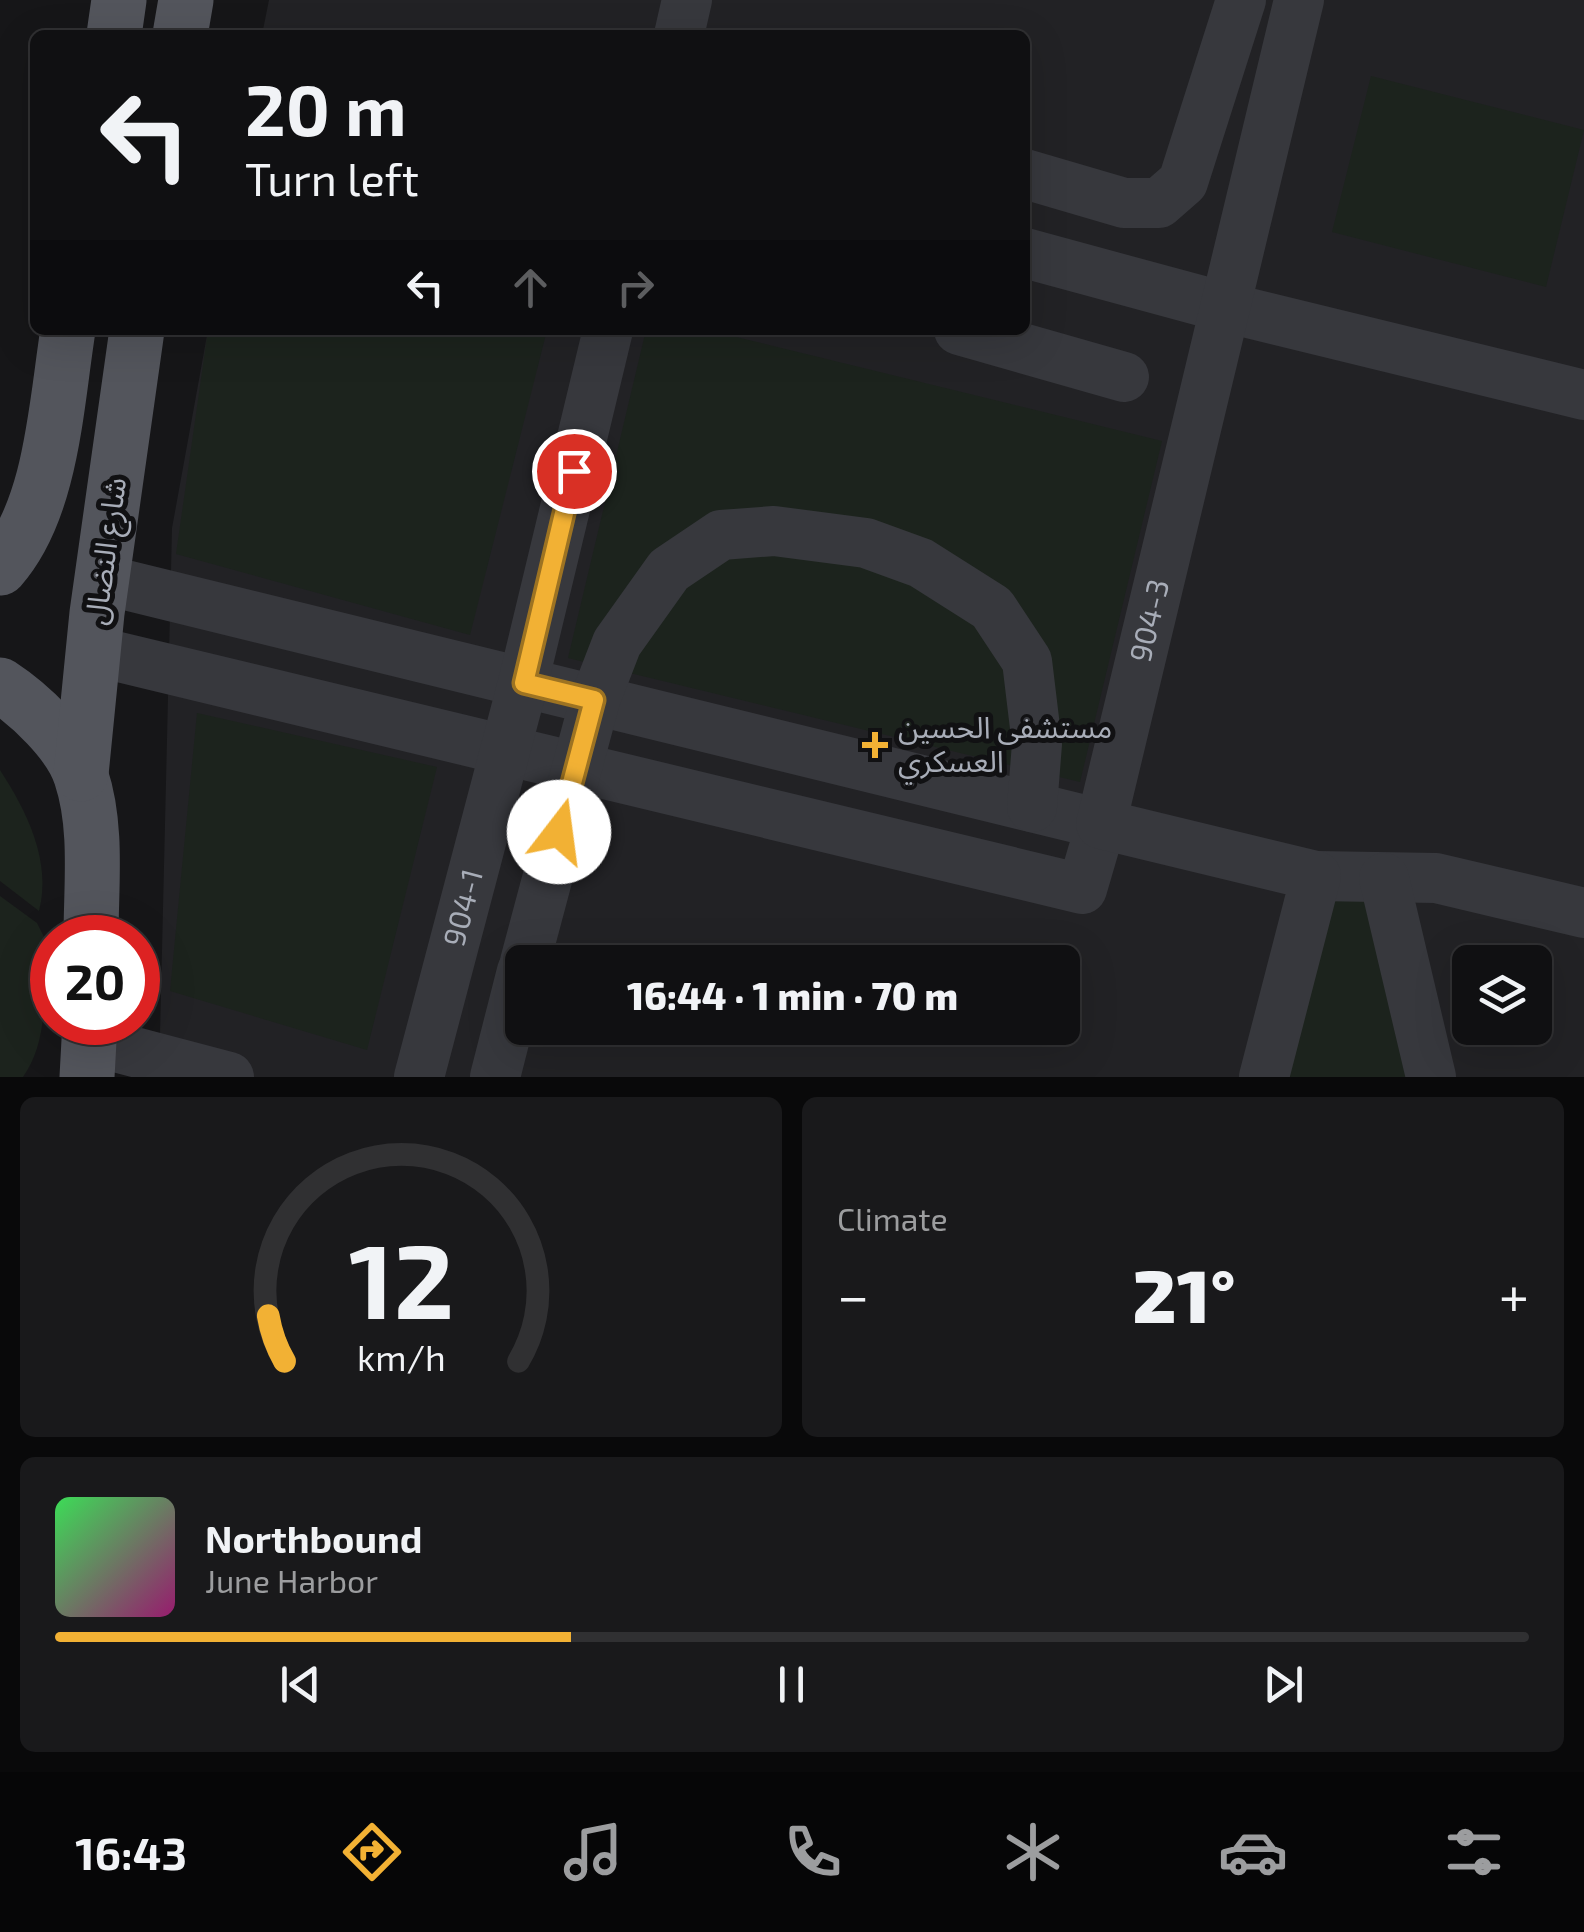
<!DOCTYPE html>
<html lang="en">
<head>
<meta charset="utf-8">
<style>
  body { margin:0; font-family:"Exo 2","Noto Sans Arabic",sans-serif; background:#19191b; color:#f1f3f6; height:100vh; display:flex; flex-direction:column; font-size:38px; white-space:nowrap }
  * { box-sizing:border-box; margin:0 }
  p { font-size:32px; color:#9c9d9f }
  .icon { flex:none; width:55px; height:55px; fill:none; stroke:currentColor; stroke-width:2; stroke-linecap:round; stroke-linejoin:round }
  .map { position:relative; height:1077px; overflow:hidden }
  .drawer { display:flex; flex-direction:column; gap:20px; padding:20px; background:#09090a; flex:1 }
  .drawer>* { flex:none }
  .hud { position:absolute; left:30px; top:30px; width:1000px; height:305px; border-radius:15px; box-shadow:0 10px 40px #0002,0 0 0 2px #303032; background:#101012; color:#f1f3f6; overflow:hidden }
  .controls { position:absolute; left:1452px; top:945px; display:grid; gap:20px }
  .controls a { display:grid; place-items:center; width:100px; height:100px; border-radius:15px; background:#101012; box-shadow:0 10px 40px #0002,0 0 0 2px #303032; font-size:50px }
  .speed { position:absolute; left:30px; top:915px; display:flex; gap:20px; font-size:50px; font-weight:700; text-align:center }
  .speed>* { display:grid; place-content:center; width:130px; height:130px; border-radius:50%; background:#101012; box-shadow:0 10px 40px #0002,0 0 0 2px #303032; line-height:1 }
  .speed .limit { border:15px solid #d22; background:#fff; color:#111 }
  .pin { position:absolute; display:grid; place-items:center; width:85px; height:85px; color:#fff; margin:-42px; border:5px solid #fff; border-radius:50%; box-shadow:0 2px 10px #0007 }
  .me { position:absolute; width:110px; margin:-55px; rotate:15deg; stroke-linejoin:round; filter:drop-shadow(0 0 8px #0008) }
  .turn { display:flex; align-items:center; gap:35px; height:210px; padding:0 50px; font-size:45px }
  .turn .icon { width:130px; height:130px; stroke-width:2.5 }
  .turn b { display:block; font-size:70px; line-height:85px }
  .lanes { display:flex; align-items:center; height:95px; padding:0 50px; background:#0003; justify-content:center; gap:50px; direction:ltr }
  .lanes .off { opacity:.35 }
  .big { font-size:75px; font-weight:800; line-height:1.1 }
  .drawer .card { flex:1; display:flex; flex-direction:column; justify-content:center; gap:15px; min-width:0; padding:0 35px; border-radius:15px; background:#19191b }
  .drawer .dial { align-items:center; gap:0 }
  .dial svg { height:260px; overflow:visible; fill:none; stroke:#303032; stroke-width:7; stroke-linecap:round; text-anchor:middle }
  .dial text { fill:#f1f3f6; stroke:none }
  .song { display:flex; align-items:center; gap:30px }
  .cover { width:120px; height:120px; border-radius:15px; background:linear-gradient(135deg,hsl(130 70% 55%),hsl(320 70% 35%)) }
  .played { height:10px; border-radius:5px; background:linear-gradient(90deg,#f2b134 35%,#303032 35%) }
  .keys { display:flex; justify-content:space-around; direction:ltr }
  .heat { display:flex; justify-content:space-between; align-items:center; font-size:55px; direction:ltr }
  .drawer .tiles { flex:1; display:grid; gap:20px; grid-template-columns:1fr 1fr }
  .card:last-child { grid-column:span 2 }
  .trip { position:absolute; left:505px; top:945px; width:575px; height:100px; border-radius:15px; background:#101012; box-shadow:0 10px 40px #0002,0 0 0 2px #303032; font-weight:800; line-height:100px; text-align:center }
  .dock { display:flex; height:160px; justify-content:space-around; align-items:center; background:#060607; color:#9c9d9f }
  .dock .icon { width:70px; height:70px }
  .dock .current { color:#f2b134 }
  .dock b { font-size:45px; color:#f1f3f6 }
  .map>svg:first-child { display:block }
  .built { fill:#222225; fill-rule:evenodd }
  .green { fill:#1c231d }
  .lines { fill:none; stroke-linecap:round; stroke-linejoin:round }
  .minor { stroke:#37383d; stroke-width:50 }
  .major { stroke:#53555c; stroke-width:55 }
  .route-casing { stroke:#9d7322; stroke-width:25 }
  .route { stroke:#f2b134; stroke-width:18 }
  .poi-dot { fill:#f2b134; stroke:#111113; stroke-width:4 }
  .labels { text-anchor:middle; stroke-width:10; stroke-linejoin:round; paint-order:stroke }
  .street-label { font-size:30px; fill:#a8adb8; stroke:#111113 }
  .poi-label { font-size:30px; fill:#a8adb8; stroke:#111113; text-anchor:start }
</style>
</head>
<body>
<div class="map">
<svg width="1584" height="1077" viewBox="0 0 1584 1077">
  <rect width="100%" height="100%" fill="#161618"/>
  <path class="built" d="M269 0H1584V1077H159L172 528 208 330H1025V35H262ZM522 962H1062V1028H522ZM1470 962H1535V1028H1470Z"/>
  <g class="green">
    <path d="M1371 76 1584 130 1546 287 1332 232Z"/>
    <path d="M208 330H547L470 635 176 554Z"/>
    <path d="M646 330H708L1162 441 1080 782 568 658Z"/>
    <path d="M197 713 437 767 367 1050 170 991Z"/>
    <path d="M0 770C26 810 52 861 39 911L0 881Z"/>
    <path d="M1326 891 1376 903 1412 1077H1282Z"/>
    <path d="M0 896 37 923 44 937C43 985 51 1037 23 1077H0Z"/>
  </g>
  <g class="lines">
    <g class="minor">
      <path d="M679 35 687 0"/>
      <path d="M1025 174 1124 203H1159L1183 182 1241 0"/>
      <path d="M1025 253 1224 307 1584 395"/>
      <path d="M959 330 1124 377"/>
      <path d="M94 651 1082 889 1101 824 101 579"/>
      <path d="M1316 876 1436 878 1584 913"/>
      <path d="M1384 878 1431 1077"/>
      <path d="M525 962 595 700 617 643 669 570 721 535 774 531 866 543 921 563 992 608 1027 661 1037 744 1032 807"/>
      <path d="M89 1040 229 1077"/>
      <path id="s1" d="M419 1077 523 683 608 330"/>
      <path d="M495 1077 522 971"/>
      <path id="s2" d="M1264 1077 1316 876 1101 824 1299 0"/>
    </g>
    <g class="major">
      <path d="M114 35 119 0"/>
      <path d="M180 35 186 0"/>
      <path d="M0 568C52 509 56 405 68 330"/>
      <path d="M0 685C29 704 70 742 81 776 98 827 91 885 91 938"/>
      <path d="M81 774 97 613 137 330"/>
      <path d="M87 1077 90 1022"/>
    </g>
  </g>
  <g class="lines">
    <defs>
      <path id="route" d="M559 832 594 700 524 683 574 471"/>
    </defs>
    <use href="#route" class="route-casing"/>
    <use href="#route" class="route"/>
  </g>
  <path class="poi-dot" d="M870 730h10v10h10v10h-10v10h-10v-10h-10v-10h10z"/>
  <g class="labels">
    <g class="street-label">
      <text transform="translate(106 551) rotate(-82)" y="10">شارع النضال</text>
      <text dy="10" stroke="none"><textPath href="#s2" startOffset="638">904-3</textPath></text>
      <text dy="10" stroke="none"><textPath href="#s1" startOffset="175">904-1</textPath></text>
    </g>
    <g class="poi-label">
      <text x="898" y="738">مستشفى الحسين<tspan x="898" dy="34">العسكري</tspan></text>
    </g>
  </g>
</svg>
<div class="controls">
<a><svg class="icon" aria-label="layers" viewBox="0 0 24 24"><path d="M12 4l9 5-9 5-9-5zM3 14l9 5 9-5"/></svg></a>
</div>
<div class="speed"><div class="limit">20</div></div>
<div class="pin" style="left:574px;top:471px;background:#d93025"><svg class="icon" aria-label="arrive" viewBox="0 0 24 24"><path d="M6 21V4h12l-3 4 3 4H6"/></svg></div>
<svg class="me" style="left:559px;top:832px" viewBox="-20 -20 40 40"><circle r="19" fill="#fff"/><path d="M0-13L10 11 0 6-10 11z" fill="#f2b134"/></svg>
<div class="trip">16:44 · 1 min · 70 m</div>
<div class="hud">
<div class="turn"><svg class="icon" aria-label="left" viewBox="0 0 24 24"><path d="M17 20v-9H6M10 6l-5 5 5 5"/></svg><div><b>20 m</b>Turn left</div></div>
<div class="lanes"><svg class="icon" aria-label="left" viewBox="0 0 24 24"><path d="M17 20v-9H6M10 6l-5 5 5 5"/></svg><svg class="icon off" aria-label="ahead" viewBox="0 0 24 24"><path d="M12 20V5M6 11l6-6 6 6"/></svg><svg class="icon off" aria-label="right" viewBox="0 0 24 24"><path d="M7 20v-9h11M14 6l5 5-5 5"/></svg></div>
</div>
</div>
<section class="drawer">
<div class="tiles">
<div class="card dial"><svg viewBox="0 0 100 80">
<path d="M14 69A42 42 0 1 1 86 69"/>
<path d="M14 69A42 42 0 0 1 9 55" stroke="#f2b134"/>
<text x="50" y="56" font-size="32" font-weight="700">12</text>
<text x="50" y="72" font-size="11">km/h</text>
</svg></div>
<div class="card"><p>Climate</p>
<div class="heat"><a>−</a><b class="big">21°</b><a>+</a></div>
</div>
<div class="card">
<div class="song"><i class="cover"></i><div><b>Northbound</b><p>June Harbor</p></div></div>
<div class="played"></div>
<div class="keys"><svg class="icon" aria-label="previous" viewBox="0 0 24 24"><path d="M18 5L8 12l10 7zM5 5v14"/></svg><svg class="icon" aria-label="pause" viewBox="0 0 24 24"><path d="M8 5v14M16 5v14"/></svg><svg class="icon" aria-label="next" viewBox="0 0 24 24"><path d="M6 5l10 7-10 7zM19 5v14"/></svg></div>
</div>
</div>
</section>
<nav class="dock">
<b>16:43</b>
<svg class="icon current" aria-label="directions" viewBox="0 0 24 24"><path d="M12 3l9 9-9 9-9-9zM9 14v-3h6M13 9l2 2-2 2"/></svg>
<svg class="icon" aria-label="music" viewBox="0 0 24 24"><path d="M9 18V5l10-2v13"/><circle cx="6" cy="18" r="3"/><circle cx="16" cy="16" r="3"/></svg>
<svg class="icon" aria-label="phone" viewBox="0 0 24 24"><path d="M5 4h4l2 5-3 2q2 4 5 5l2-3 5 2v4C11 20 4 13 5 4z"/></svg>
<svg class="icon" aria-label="climate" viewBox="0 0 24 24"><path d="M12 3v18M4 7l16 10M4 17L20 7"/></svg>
<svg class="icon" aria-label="car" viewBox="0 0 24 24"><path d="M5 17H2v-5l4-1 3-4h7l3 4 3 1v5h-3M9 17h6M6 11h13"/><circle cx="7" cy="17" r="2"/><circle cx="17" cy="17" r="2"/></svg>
<svg class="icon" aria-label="filters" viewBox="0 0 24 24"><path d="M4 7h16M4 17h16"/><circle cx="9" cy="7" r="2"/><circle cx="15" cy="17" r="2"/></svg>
</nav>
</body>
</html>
